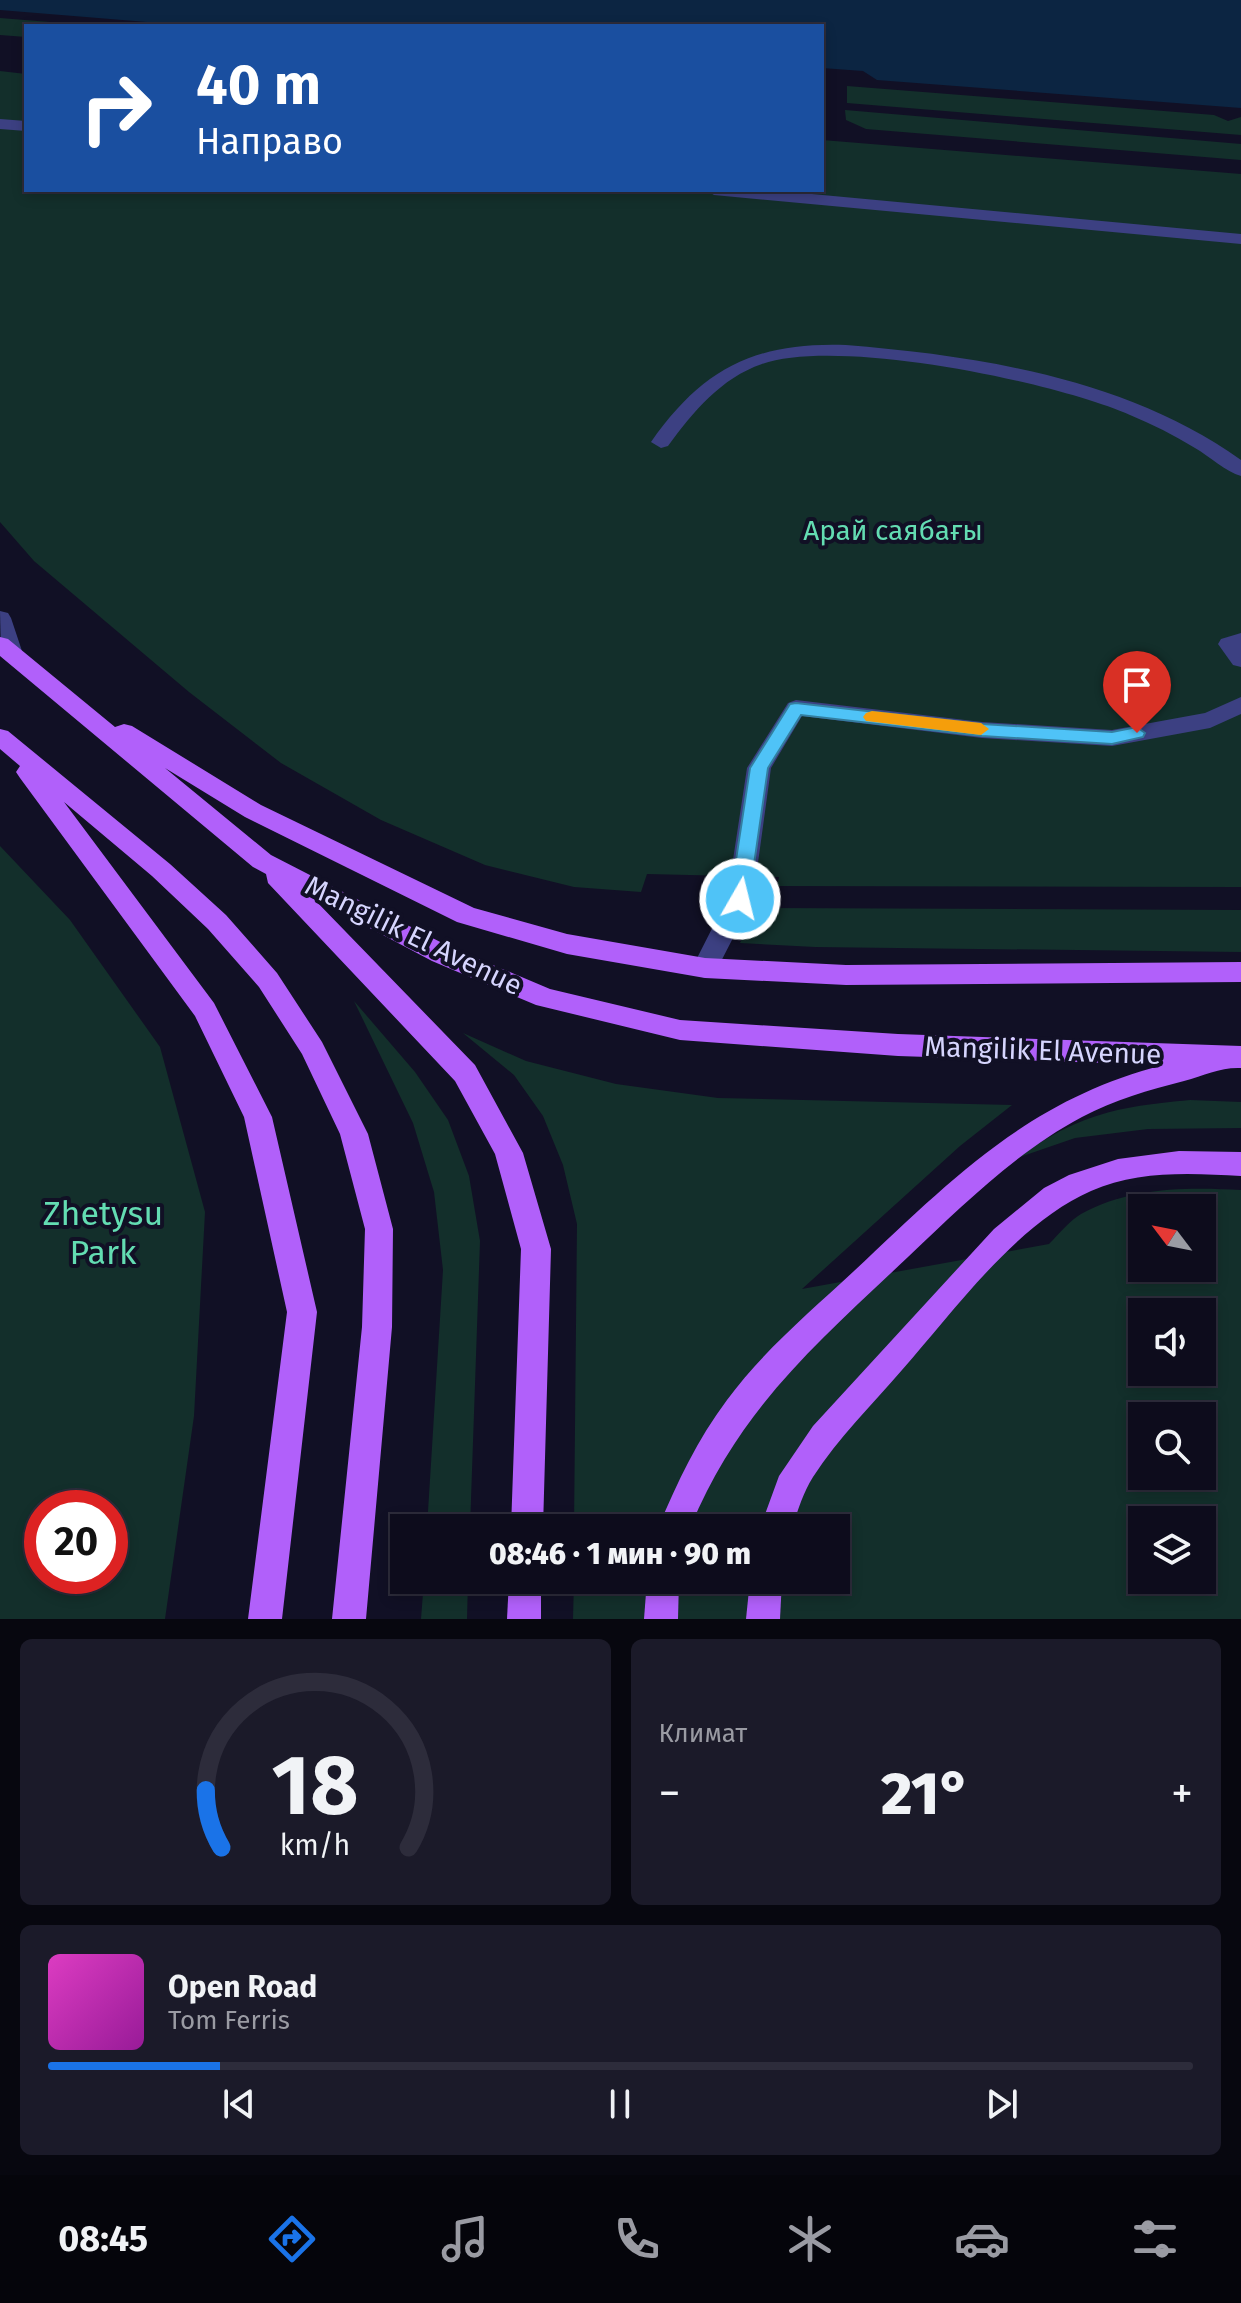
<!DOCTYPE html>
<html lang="ru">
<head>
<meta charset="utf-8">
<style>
  body { margin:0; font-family:"Fira Sans",sans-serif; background:#1b1a29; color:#f1f3f6; height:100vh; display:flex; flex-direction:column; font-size:30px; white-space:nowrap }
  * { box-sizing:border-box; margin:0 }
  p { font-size:26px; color:#9a9ba3 }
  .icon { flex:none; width:44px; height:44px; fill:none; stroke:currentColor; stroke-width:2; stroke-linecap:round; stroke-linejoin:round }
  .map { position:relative; height:1619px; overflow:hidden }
  .sheet { display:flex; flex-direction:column; gap:20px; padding:20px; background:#07070f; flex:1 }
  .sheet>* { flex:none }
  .guide { position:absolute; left:24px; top:24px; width:800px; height:168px; border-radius:0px; box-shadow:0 4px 12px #0003,0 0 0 2px #2d2c3b; background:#1a4fa0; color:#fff; overflow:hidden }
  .needle { width:52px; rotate:302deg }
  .controls { position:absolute; left:1128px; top:1194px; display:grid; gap:16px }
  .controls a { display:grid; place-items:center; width:88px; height:88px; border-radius:0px; background:#0d0c1c; box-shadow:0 4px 12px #0003,0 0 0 2px #2d2c3b; font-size:40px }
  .speed { position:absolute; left:24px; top:1490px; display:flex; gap:16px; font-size:40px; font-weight:700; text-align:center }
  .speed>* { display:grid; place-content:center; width:104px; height:104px; border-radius:50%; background:#0d0c1c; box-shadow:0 4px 12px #0003,0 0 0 2px #2d2c3b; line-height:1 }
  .speed .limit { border:12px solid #d22; background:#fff; color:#111 }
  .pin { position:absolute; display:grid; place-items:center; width:68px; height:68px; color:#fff; margin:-82px -34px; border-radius:50% 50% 50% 0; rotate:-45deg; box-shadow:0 0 8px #0007 }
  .pin .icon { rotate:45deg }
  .me { position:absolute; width:88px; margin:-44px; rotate:8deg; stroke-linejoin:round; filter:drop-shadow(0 0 6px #0008) }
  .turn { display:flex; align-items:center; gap:28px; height:168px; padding:0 40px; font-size:36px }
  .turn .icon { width:104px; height:104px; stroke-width:2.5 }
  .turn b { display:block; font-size:56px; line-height:68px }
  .big { font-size:60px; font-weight:800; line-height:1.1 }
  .sheet .card { flex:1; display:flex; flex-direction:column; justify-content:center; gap:12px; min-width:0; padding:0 28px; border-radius:12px; background:#1b1a29 }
  .sheet .dial { align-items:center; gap:0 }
  .dial svg { height:208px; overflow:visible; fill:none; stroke:#2d2c3b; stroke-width:7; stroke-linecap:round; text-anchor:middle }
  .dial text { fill:#f1f3f6; stroke:none }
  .song { display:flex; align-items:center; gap:24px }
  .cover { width:96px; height:96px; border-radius:12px; background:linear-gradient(135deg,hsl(310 70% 55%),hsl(300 70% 35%)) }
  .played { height:8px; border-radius:4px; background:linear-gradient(90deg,#1a73e8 15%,#2d2c3b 15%) }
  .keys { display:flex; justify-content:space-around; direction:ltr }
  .heat { display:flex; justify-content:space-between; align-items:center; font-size:44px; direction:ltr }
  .sheet .tiles { flex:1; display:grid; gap:20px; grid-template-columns:1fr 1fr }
  .card:last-child { grid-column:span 2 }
  .trip { position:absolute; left:390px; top:1514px; width:460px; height:80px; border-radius:0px; background:#0d0c1c; box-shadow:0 4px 12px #0003,0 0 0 2px #2d2c3b; font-weight:800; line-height:80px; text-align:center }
  .tab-bar { display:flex; height:128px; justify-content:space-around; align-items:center; background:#05050b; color:#9a9ba3 }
  .tab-bar .icon { width:56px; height:56px }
  .tab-bar .on { color:#1a73e8 }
  .tab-bar b { font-size:36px; color:#f1f3f6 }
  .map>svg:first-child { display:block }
  .green { fill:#132f2b; fill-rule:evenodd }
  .water { fill:#0c2542 }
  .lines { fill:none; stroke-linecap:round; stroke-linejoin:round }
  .minor { fill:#3c4082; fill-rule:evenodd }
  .major { fill:#b160fa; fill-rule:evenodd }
  .route { fill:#4fc3f7; stroke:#337fa1; stroke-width:2 }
  .slow { fill:#f59e0b }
  .labels { text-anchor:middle; stroke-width:8; stroke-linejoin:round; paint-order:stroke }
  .park-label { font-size:28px; fill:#63dcb2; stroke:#111025 }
  .street-label { font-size:28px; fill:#d6d5fe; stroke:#111025 }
  .near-park-label { font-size:34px; fill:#63dcb2; stroke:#111025 }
</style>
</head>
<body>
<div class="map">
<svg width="1241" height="1619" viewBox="0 0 1241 1619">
  <rect width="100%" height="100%" fill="#111025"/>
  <g class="green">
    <path d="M0 18 100 26H26V37L0 35Z"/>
    <path d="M0 71 26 74V190H822V140L1241 174V887L777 886 779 877 647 874 641 892 574 887 485 865 381 820 281 763 189 692 34 561 0 522Z"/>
    <path d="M847 86 1214 115 1228 121 1241 117V135L847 103Z"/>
    <path d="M845 110 1241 144V160L866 129 846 120Z"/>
    <path d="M0 846 70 920 160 1047 205 1212 194 1416 165 1619H0ZM42 1508H110V1576H42Z"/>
    <path d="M757 908 1241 910V952L815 947 740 943Z"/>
    <path d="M354 1001 415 1072 448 1120 469 1176 480 1241 470 1528H427L443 1270 434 1192 413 1123Z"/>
    <path d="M463 1033 526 1061 616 1084 718 1098 1012 1105 960 1146 802 1289 1049 1244C1059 1234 1069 1221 1081 1214 1129 1187 1188 1187 1241 1190V1619H573L574 1580H836V1528H574L577 1224 563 1165 543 1116 514 1075ZM1142 1208H1202V1268H1142ZM1142 1312H1202V1372H1142ZM1142 1416H1202V1476H1142ZM1142 1520H1202V1580H1142Z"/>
    <path d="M1190 1100 1241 1102V1128L1148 1129 1075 1138 1017 1158C1080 1114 1115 1107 1190 1100Z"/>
    <path d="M424 1580H468L467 1619H421Z"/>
  </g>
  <path class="water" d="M0 0H1241V108L877 80 863 71 822 68V26H196L0 10Z"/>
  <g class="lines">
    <g class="minor">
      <path d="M0 119 26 121V131L0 129Z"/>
      <path d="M706 190H769L1241 234V244L714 195Z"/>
      <path d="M846 345C981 356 1128 379 1241 460V476C1226 472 1209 456 1195 448 1174 435 1152 424 1130 415 1055 382 839 337 762 364 721 378 693 412 668 446L661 448 651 442C703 368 755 342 846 345Z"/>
      <path d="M0 611 8 613 11 618 23 654 20 659H4L1 654Z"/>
      <path d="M1241 633V667L1233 665 1218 644 1221 639Z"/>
      <path d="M1241 697V714L1210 728 1112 746 982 738 802 716 771 768 753 899 714 975 705 978 696 975 692 968 727 899 747 768 788 703 796 700 982 722 1112 730 1205 713Z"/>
    </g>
    <g class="major">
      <path d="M0 637 8 639 115 727 124 724 132 726 261 805 474 908 567 934 705 958 846 965 1241 962V982L846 985 705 978 567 954 457 922 245 817 165 768 271 855 450 947 550 989 680 1020 898 1034 1241 1046V1068C1221 1067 1205 1075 1184 1081 1149 1090 1114 1100 1082 1117 1016 1152 961 1207 908 1257 816 1344 740 1408 690 1528H658C677 1483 697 1440 727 1400 763 1351 810 1312 854 1271 952 1179 1028 1100 1163 1065L898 1056 680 1040 536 1005 432 961 313 898 475 1065 523 1153 551 1249 543 1528H511L521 1249 495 1154 455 1081 268 883 266 874 253 867 0 656Z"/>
      <path d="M0 729 8 731 170 864 226 915 277 973 322 1042 368 1134 393 1229 392 1327 366 1619H332L362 1327 365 1229 340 1134 302 1054 259 987 208 929 152 876 64 802 214 1003 272 1117 317 1312 282 1619H248L287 1312 244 1117 195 1016 20 778 16 772 20 766 0 749Z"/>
      <path d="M1179 1151 1241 1152V1176C1192 1173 1137 1170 1091 1191 1016 1224 955 1310 902 1370 872 1405 838 1438 813 1477 803 1493 798 1510 792 1528H760L779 1476 813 1426 994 1229 1044 1188 1069 1175 1118 1159Z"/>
      <path d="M509 1580H541V1619H507Z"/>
      <path d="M647 1580H679L678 1619H644Z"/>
      <path d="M750 1580H782L780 1619H746Z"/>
    </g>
  </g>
  <path class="route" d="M796 703 982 724 1112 732 1137 727 1145 733 1143 737 1112 744 982 736 801 715 768 768 749 899 740 906 730 899 750 768 790 704Z"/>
  <path class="slow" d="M872 711 981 723 989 729 981 735 866 721 863 717 866 713Z"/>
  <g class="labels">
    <g class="park-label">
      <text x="893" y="540">Арай саябағы</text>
    </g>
    <g class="street-label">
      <text transform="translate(414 935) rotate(26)" y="10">Mangilik El Avenue</text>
      <text transform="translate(1043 1050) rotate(2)" y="10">Mangilik El Avenue</text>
    </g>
    <g class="near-park-label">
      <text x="103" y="1225">Zhetysu<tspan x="103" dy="39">Park</tspan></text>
    </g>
  </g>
</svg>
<div class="controls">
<a><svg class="needle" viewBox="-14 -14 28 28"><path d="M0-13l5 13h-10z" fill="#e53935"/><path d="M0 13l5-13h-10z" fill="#9a9ba3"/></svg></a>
<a><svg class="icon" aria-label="sound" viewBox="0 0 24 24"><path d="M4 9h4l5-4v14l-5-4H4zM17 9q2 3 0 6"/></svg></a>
<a><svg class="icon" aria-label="search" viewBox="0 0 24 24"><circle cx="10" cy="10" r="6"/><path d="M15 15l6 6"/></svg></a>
<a><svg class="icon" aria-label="layers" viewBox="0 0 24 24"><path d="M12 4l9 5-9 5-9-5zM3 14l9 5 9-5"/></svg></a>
</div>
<div class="speed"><div class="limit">20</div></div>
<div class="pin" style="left:1137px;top:733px;background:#d93025"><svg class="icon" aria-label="arrive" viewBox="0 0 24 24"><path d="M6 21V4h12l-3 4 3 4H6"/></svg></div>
<svg class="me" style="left:740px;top:899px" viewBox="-20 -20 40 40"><circle r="17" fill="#4fc3f7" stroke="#fff" stroke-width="3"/><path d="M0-11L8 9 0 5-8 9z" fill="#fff"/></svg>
<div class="trip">08:46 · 1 мин · 90 m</div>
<div class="guide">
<div class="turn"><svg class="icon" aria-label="right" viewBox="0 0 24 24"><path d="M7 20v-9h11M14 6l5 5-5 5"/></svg><div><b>40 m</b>Направо</div></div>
</div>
</div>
<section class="sheet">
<div class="tiles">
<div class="card dial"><svg viewBox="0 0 100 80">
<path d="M14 69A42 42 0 1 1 86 69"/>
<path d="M14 69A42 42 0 0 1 8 47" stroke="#1a73e8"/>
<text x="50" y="56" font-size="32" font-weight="700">18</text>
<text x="50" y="72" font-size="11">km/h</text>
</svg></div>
<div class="card"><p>Климат</p>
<div class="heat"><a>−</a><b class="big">21°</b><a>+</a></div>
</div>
<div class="card">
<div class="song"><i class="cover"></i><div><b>Open Road</b><p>Tom Ferris</p></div></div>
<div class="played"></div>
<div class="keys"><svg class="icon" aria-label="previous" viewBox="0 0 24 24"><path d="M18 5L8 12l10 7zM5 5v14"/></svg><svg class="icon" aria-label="pause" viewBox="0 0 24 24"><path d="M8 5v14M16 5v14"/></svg><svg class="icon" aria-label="next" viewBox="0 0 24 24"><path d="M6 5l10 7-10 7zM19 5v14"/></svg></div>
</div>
</div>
</section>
<nav class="tab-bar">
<b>08:45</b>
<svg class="icon on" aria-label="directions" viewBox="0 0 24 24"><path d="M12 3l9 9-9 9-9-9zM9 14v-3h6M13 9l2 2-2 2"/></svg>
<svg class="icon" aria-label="music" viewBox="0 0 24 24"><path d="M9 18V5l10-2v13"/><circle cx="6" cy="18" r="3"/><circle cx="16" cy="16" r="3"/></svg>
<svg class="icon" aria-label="phone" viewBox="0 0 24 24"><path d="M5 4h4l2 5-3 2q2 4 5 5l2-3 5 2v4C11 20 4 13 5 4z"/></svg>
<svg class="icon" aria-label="climate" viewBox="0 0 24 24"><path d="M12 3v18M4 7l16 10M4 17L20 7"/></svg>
<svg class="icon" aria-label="car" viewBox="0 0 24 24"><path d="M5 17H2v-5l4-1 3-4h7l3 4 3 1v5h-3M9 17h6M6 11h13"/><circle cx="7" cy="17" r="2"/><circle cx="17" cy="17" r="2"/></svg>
<svg class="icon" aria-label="filters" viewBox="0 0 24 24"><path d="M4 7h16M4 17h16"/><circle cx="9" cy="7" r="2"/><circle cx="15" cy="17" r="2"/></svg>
</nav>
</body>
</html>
